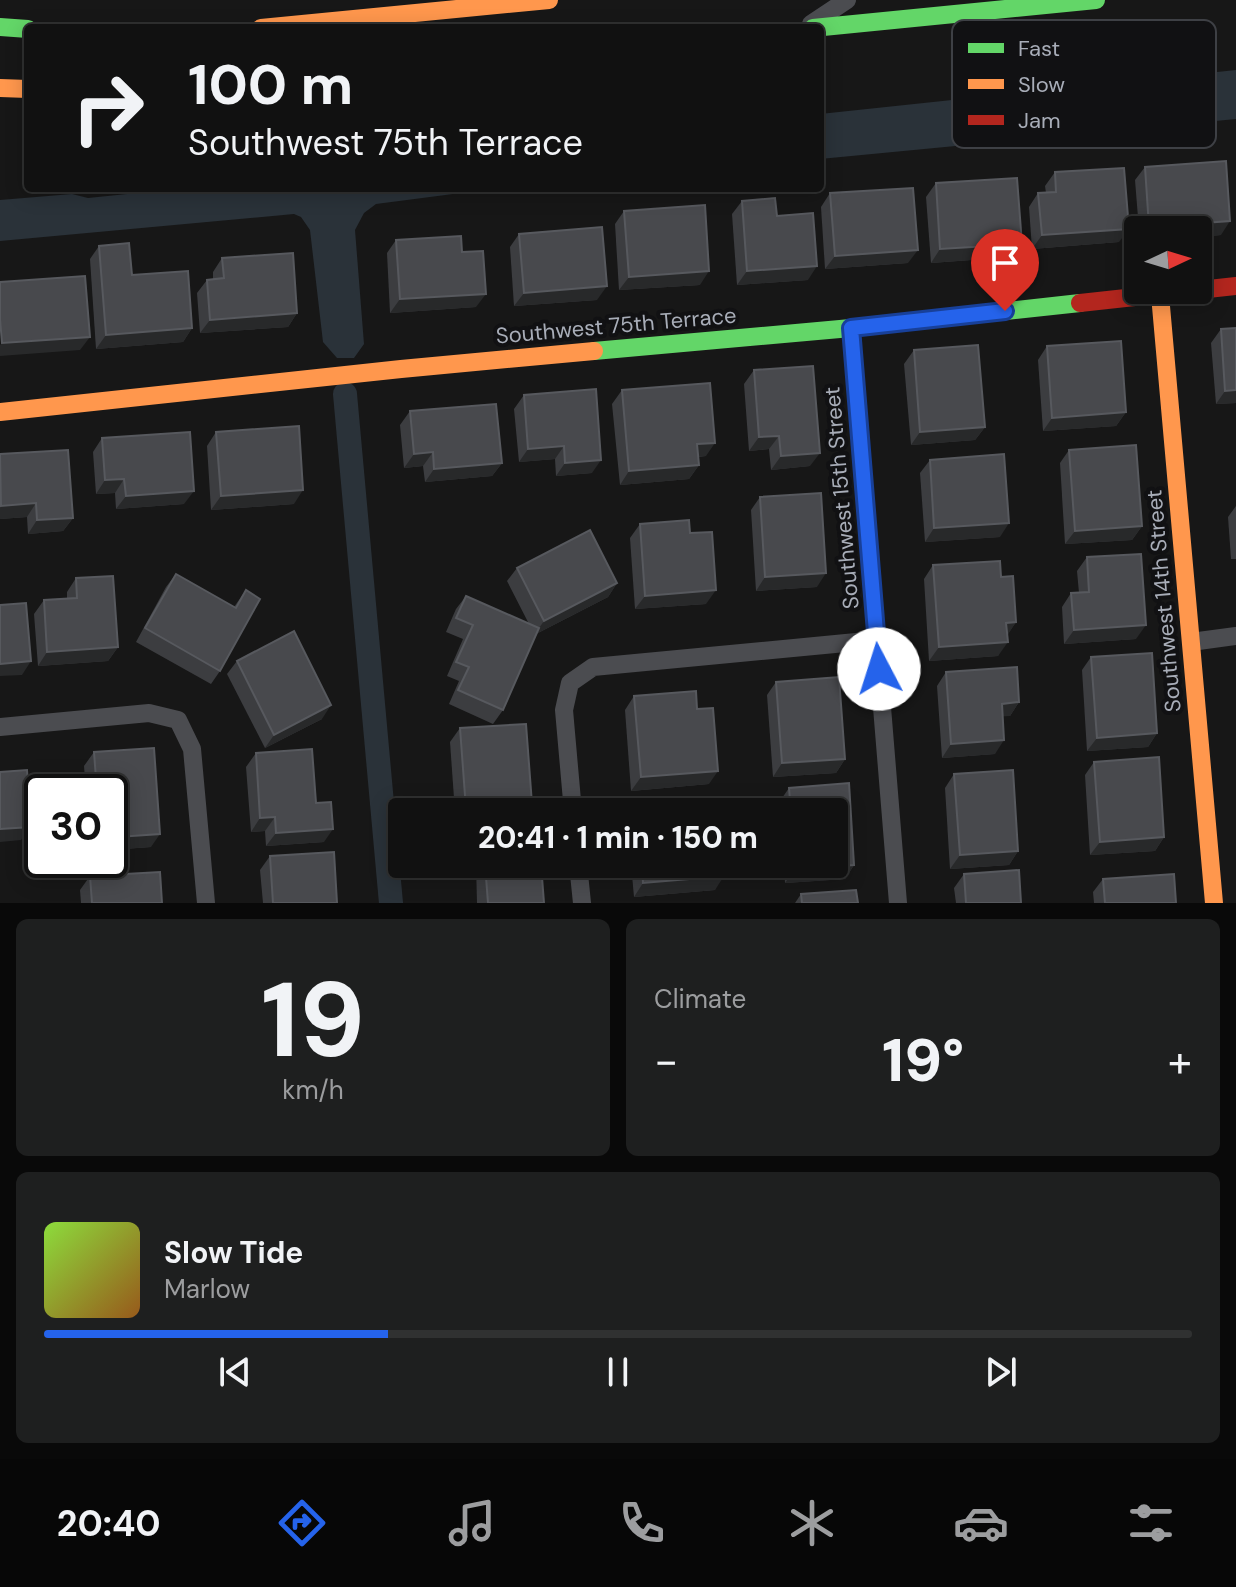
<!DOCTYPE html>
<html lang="en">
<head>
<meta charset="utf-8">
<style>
  body { margin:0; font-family:"DM Sans",sans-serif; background:#1e1f1f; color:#f1f3f6; height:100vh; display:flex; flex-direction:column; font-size:30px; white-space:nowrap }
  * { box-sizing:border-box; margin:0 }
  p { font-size:26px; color:#9c9d9f }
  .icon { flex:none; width:44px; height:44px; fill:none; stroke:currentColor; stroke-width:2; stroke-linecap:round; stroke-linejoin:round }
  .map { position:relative; height:903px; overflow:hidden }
  .sheet { display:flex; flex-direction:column; gap:16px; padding:16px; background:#090909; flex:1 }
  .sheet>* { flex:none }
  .guide { position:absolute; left:24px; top:24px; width:800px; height:168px; border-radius:8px; box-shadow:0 4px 20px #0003,0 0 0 2px #303131; background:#111; color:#f1f3f6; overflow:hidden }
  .needle { width:52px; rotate:86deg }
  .fabs { position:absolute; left:1124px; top:216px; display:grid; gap:16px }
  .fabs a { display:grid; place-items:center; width:88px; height:88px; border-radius:8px; background:#111; box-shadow:0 4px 20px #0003,0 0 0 2px #303131; font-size:40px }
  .speed { position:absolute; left:24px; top:774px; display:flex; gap:16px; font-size:40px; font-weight:700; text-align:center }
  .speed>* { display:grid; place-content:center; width:104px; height:104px; border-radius:50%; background:#111; box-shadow:0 4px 20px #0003,0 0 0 2px #303131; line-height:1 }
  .speed .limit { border:4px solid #111; border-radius:12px; background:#fff; color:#111 }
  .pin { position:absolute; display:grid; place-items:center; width:68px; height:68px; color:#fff; margin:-82px -34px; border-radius:50% 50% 50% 0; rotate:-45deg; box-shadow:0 0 8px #0007 }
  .pin .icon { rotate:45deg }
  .me { position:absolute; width:88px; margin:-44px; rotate:355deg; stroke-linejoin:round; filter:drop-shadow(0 0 6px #0008) }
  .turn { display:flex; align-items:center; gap:28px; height:168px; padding:0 32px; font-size:36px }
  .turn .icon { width:104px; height:104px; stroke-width:2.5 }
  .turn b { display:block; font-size:56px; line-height:68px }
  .big { font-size:60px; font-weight:800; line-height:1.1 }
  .sheet .card { flex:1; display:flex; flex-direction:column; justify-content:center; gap:12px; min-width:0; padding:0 28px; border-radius:12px; background:#1e1f1f }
  .sheet .dial { align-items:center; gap:0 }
  .dial b { font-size:104px; line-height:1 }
  .song { display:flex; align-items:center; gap:24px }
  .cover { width:96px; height:96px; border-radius:12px; background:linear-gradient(135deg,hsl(90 70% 55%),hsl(30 70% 35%)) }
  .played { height:8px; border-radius:4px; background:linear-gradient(90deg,#2563eb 30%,#303131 30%) }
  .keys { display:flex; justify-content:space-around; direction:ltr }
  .heat { display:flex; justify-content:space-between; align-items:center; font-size:44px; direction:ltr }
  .sheet .tiles { flex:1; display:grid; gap:16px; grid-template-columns:1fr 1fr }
  .card:last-child { grid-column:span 2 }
  .trip { position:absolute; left:388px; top:798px; width:460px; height:80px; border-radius:8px; background:#111; box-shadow:0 4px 20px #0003,0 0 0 2px #303131; font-weight:800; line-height:80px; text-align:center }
  .menu { display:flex; height:128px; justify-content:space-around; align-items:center; background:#070707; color:#9c9d9f }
  .menu .icon { width:56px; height:56px }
  .menu .selected { color:#2563eb }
  .menu b { font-size:36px; color:#f1f3f6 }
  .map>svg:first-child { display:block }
  .water { fill:#2a3239 }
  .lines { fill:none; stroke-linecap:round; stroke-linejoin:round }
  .canal { stroke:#2a3239; stroke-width:24 }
  .street { stroke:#4b4c50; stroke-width:18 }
  .fast { stroke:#63d668; stroke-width:18 }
  .slow { stroke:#ff974d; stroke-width:18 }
  .jam { stroke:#b3261e; stroke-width:18 }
  .wall { fill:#3c3d40 }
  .shaded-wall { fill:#28292a }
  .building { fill:#48494d; stroke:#57595e; stroke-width:2 }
  .route-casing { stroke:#184099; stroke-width:20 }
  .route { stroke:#2563eb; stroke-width:14 }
  .labels { text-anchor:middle; stroke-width:8; stroke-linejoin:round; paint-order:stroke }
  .street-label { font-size:22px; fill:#a8adb8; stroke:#111113 }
  .key { fill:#111113; stroke:#3e4045; stroke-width:2 }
  .key-label { font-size:22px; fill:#a8adb8 }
</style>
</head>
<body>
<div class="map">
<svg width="1236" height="903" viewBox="0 0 1236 903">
  <rect width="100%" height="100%" fill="#171717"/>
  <g class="water">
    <path d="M1236 70V119L820 159V114Z"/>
    <path d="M145 188H499L376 204 364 213 355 230 364 344 354 358H337L323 342 310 230 301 217 294 214 0 241V200L72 194 88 198 137 193Z"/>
  </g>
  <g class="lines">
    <path class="canal" d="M345 394 391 903"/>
    <g class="street">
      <path d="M811 24 847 0"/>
      <path d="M851 328 898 903"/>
      <path d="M1191 642 1236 636"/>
      <path d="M0 727 149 713 178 720 192 749 206 903"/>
      <path d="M573 812 564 710 570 683 593 667 877 640"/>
      <path d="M578 864 582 903"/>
    </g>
    <g class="fast">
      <path d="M0 27 28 29"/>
      <path d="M813 28 1096 0"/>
      <path d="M594 351 851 328 1080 303"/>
    </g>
    <g class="slow">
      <path d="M261 28 549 0"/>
      <path d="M0 88 28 89"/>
      <path d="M1160 295 1214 903"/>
      <path d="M0 412 401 369 594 351"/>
    </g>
    <path class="jam" d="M1080 303 1236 286"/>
  </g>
  <g class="wall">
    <path d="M1145 167 1221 235 1198 237V230H1139L1135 180Z"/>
    <path d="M1055 172 1119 242 1032 249 1029 207 1038 193H1046L1045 186Z"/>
    <path d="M936 183 1012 257 931 263 926 197Z"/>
    <path d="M830 193 908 263 825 269 821 207Z"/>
    <path d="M742 201 777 216 808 280 737 285 732 214Z"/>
    <path d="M624 211 700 285 619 290 615 224Z"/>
    <path d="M519 234 597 300 514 306 510 247Z"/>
    <path d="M396 240 462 252 476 307 390 313 387 253Z"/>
    <path d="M99 246 192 328 183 342 96 349 90 259Z"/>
    <path d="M222 258 297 313 288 327 200 333 197 293 207 280 213 279V272Z"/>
    <path d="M1236 328V403L1216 404 1211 343 1221 329Z"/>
    <path d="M1047 346 1126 412 1116 426 1043 431 1038 360Z"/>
    <path d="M914 350 985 427 975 440 911 445 904 364Z"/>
    <path d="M754 370 810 466 771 470 769 449 749 451 744 384Z"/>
    <path d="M622 390 706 456 698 457 699 465 689 479 620 485 612 404Z"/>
    <path d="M524 395 592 473 556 476 555 459 519 462 514 409Z"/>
    <path d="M410 411 502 463 492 476 425 482 423 466 404 468 400 425Z"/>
    <path d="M216 432 294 504 211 510 207 446Z"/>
    <path d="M102 438 184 504 116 509 115 493 96 494 93 452Z"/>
    <path d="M1069 450 1142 526 1132 540 1065 544 1060 463Z"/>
    <path d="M0 454 73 518 63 531 28 534 27 517 0 519Z"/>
    <path d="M930 460 1000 537 925 542 920 473Z"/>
    <path d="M760 497 817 587 756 591 751 510Z"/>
    <path d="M1236 506V559H1231L1228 517Z"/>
    <path d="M640 524 690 533 706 604 635 609 630 538Z"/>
    <path d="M1087 557 1136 639 1064 644 1062 607 1071 593H1079L1077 571Z"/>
    <path d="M933 565 1001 577 1016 622 1007 635 998 656 929 661 924 579Z"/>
    <path d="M517 568 617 583 608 597 536 634 503 710 493 724 449 704 459 681 447 676 463 639 446 632 456 609 466 596 529 624 507 581Z"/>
    <path d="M176 574 234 607 246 590 220 671 211 684 136 642 166 587Z"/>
    <path d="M76 578 118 647 108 661 38 666 34 614 44 600 67 598V592Z"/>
    <path d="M1091 657 1157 733 1148 747 1087 751 1082 670Z"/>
    <path d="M237 661 322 719 265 748 227 674Z"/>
    <path d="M946 672 1019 702 1010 716H1002L995 754 942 758 937 686Z"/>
    <path d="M776 682 845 759 836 773 773 777 767 695Z"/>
    <path d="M634 696 697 709 709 784 631 791 625 710Z"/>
    <path d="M460 728 526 812H455L450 742Z"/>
    <path d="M94 752 151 847 110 850V792H86L84 766Z"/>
    <path d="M256 753 316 803 324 842 266 846 265 831 251 832 246 767Z"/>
    <path d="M1094 762 1164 837 1155 851 1090 855 1085 775Z"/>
    <path d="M954 774 1018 851 1009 865 950 869 945 788Z"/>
    <path d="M849 783 854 865 845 879 785 883 784 864H834V812H780V801L789 788Z"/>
    <path d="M637 802 702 812H629Z"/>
    <path d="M270 856 337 903H263L260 870Z"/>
    <path d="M476 864H541L544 903H477Z"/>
    <path d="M631 864H723L715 890 634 897Z"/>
    <path d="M964 874 1021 903H956L954 888Z"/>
    <path d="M90 876 162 903H81L80 890Z"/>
    <path d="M1103 879 1176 903H1094L1093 892Z"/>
    <path d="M801 894 858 903H795Z"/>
  </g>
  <g class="shaded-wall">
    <path d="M1230 221 1221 235 1198 237V230H1147L1149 227Z"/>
    <path d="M1129 229 1119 242 1032 249 1042 235Z"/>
    <path d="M1022 244 1012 257 931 263 940 249Z"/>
    <path d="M918 250 908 263 825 269 835 256Z"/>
    <path d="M817 266 808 280 737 285 747 271Z"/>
    <path d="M709 271 700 285 619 290 629 277Z"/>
    <path d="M607 286 597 300 514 306 524 293Z"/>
    <path d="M486 294 476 307 390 313 400 299Z"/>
    <path d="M297 313 288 327 200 333 210 320Z"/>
    <path d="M192 328 183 342 96 349 106 335Z"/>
    <path d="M90 337 80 350 0 356V345L2 343Z"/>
    <path d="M1236 390V403L1216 404 1225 391Z"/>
    <path d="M1126 412 1116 426 1043 431 1052 418Z"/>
    <path d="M985 427 975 440 911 445 920 432Z"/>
    <path d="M779 436 769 449 749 451 759 437Z"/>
    <path d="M715 443 706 456 687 458 697 444Z"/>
    <path d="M564 446 555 459 519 462 528 449Z"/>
    <path d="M433 452 423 466 404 468 414 454Z"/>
    <path d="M820 453 810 466 771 470 781 456Z"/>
    <path d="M601 460 592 473 556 476 565 463Z"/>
    <path d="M502 463 492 476 425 482 434 469Z"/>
    <path d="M699 465 689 479 620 485 629 471Z"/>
    <path d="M124 479 115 493 96 494 105 480Z"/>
    <path d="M303 490 294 504 211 510 221 496Z"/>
    <path d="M194 491 184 504 116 509 126 496Z"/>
    <path d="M36 503 27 517 0 519V508L1 506Z"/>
    <path d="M73 518 63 531 28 534 37 520Z"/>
    <path d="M1009 523 1000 537 925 542 934 528Z"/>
    <path d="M1142 526 1132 540 1065 544 1075 531Z"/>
    <path d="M826 573 817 587 756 591 765 577Z"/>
    <path d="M617 583 608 597 534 635 544 621Z"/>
    <path d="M716 590 706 604 635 609 645 596Z"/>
    <path d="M1016 622 1007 636 1006 623Z"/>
    <path d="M1146 625 1136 639 1064 644 1074 630Z"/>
    <path d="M1008 642 998 656 929 661 939 647Z"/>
    <path d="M118 647 108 661 38 666 47 652Z"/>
    <path d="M31 661 22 675 0 676V664Z"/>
    <path d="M1019 702 1010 716 992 717 1002 704Z"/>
    <path d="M331 705 322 719 265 748 274 735Z"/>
    <path d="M1157 733 1148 747 1087 751 1097 738Z"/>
    <path d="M1004 740 995 754 942 758 951 744Z"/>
    <path d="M845 759 836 773 773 777 782 763Z"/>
    <path d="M718 771 709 784 631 791 641 777Z"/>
    <path d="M532 804 526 812H464L466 809Z"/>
    <path d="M117 817 110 827V818Z"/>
    <path d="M275 817 265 831 251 832 260 818Z"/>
    <path d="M31 827 21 840 0 842V829Z"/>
    <path d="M333 829 324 842 266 846 276 833Z"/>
    <path d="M160 834 151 847 110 850 118 837Z"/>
    <path d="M1164 837 1155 851 1090 855 1100 842Z"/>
    <path d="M1018 851 1009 865 950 869 960 855Z"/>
    <path d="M854 865 845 879 785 883 795 869Z"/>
    <path d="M724 876 715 890 634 897 643 883Z"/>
  </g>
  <g class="building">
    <path d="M1226 161 1230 221 1149 227 1145 167Z"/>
    <path d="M1124 168 1129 229 1042 235 1038 193 1056 192 1055 172Z"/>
    <path d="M1017 178 1022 244 940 249 936 183Z"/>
    <path d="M913 188 918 250 835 256 830 193Z"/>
    <path d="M775 198 777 216 813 213 817 266 747 271 742 201Z"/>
    <path d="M705 205 709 271 629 277 624 211Z"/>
    <path d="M602 227 607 286 524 293 519 234Z"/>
    <path d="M461 236 462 252 483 251 486 294 400 299 396 240Z"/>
    <path d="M129 243 132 275 188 271 192 328 106 335 99 246Z"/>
    <path d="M293 253 297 313 210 320 207 280 224 278 222 258Z"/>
    <path d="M85 276 90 337 2 343 0 319V282Z"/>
    <path d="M1236 328V390L1225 391 1221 329Z"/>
    <path d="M1121 341 1126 412 1052 418 1047 346Z"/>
    <path d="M978 345 985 427 920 432 914 350Z"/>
    <path d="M813 366 820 453 781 456 779 436 759 437 754 370Z"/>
    <path d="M710 383 715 443 697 444 699 465 629 471 622 390Z"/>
    <path d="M596 389 601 460 565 463 564 446 528 449 524 395Z"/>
    <path d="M496 404 502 463 434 469 433 452 414 454 410 411Z"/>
    <path d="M299 426 303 490 221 496 216 432Z"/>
    <path d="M190 432 194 491 126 496 124 479 105 480 102 438Z"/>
    <path d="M1136 445 1142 526 1075 531 1069 450Z"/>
    <path d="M68 450 73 518 37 520 36 503 1 506 0 454Z"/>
    <path d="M1004 454 1009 523 934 528 930 460Z"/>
    <path d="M821 493 826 573 765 577 760 497Z"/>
    <path d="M689 520 690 533 712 532 716 590 645 596 640 524Z"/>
    <path d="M590 530 617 583 544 621 517 568Z"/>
    <path d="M1141 554 1146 625 1074 630 1071 593 1089 592 1087 557Z"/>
    <path d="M1000 561 1001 577 1013 576 1016 622 1006 623 1008 642 939 647 933 565Z"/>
    <path d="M176 574 236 608 246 590 260 599 220 671 145 628Z"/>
    <path d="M113 576 118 647 47 652 44 600 77 598 76 578Z"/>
    <path d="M466 596 539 628 503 710 458 690 469 667 456 662 473 625 456 618Z"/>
    <path d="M26 603 31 661 0 664V605Z"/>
    <path d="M294 631 331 705 274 735 237 661Z"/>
    <path d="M1152 653 1157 733 1097 738 1091 657Z"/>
    <path d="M1017 667 1019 702 1002 704 1004 740 951 744 946 672Z"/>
    <path d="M839 677 845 759 782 763 776 682Z"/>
    <path d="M696 691 697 709 713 708 718 771 641 777 634 696Z"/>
    <path d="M526 724 532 804 466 809 460 728Z"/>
    <path d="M154 748 160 834 118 837 117 817 110 818V792H97L94 752Z"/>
    <path d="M312 749 316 803 331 802 333 829 276 833 275 817 260 818 256 753Z"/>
    <path d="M1159 757 1164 837 1100 842 1094 762Z"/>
    <path d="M27 770 31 827 0 829V772Z"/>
    <path d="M1013 770 1018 851 960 855 954 774Z"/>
    <path d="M849 783 854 865 795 869 794 864H834V812H791L789 788Z"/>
    <path d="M701 797 702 812H637V802Z"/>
    <path d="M334 852 337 903H273L270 856Z"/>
    <path d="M485 864H541L544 903H488Z"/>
    <path d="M642 864H723L724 876 643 883Z"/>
    <path d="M1019 870 1021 903H966L964 874Z"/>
    <path d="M160 872 162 903H92L90 876Z"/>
    <path d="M1174 874 1176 903H1105L1103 879Z"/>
    <path d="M856 890 858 903H802L801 894Z"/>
  </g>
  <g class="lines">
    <defs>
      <path id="route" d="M879 669 851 328 1005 311"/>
    </defs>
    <use href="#route" class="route-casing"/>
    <use href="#route" class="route"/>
  </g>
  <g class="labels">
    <g class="street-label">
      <text transform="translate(616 325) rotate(-5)" y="8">Southwest 75th Terrace</text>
      <text transform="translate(841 498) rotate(-95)" y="8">Southwest 15th Street</text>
      <text transform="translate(1163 601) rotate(-95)" y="8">Southwest 14th Street</text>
    </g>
  </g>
  <rect x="952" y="20" width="264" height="128" rx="12" class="key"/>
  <rect x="968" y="43" width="36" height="10" fill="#63d668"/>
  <rect x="968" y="79" width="36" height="10" fill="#ff974d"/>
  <rect x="968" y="115" width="36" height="10" fill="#b3261e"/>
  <g class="key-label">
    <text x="1018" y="56">Fast</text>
    <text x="1018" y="92">Slow</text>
    <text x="1018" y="128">Jam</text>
  </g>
</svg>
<div class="fabs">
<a><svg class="needle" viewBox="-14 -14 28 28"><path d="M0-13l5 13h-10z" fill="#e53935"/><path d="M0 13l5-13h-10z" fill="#9c9d9f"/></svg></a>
</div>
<div class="speed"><div class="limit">30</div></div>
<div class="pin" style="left:1005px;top:311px;background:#d93025"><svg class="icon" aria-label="arrive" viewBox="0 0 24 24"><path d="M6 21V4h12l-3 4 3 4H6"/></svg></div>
<svg class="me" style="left:879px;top:669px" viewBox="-20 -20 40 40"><circle r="19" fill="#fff"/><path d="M0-13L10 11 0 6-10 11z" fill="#2563eb"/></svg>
<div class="trip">20:41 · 1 min · 150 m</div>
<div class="guide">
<div class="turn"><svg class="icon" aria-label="right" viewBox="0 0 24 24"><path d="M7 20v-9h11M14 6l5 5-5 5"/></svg><div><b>100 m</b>Southwest 75th Terrace</div></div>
</div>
</div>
<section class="sheet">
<div class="tiles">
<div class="card dial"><b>19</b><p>km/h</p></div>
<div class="card"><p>Climate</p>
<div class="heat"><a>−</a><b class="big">19°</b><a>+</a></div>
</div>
<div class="card">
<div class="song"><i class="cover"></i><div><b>Slow Tide</b><p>Marlow</p></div></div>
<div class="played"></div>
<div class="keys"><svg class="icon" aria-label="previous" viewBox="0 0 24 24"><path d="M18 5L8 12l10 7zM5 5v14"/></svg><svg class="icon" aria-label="pause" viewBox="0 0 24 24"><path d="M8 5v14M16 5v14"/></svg><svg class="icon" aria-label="next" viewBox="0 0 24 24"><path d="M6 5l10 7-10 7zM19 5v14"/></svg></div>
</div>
</div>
</section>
<nav class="menu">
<b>20:40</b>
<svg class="icon selected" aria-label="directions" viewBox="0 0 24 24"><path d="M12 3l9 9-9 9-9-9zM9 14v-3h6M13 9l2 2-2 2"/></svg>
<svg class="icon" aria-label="music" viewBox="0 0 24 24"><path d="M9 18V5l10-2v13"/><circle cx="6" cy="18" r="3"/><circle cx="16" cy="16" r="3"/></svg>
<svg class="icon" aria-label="phone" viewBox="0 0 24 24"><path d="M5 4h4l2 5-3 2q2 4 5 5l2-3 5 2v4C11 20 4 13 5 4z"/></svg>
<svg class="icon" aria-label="climate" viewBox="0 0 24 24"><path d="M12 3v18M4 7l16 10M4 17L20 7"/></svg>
<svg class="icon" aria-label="car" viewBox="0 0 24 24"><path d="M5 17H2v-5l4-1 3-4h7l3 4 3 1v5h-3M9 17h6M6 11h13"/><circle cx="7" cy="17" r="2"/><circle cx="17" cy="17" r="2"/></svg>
<svg class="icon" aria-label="filters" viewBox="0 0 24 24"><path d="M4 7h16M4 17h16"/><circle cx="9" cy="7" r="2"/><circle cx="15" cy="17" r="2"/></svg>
</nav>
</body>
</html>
